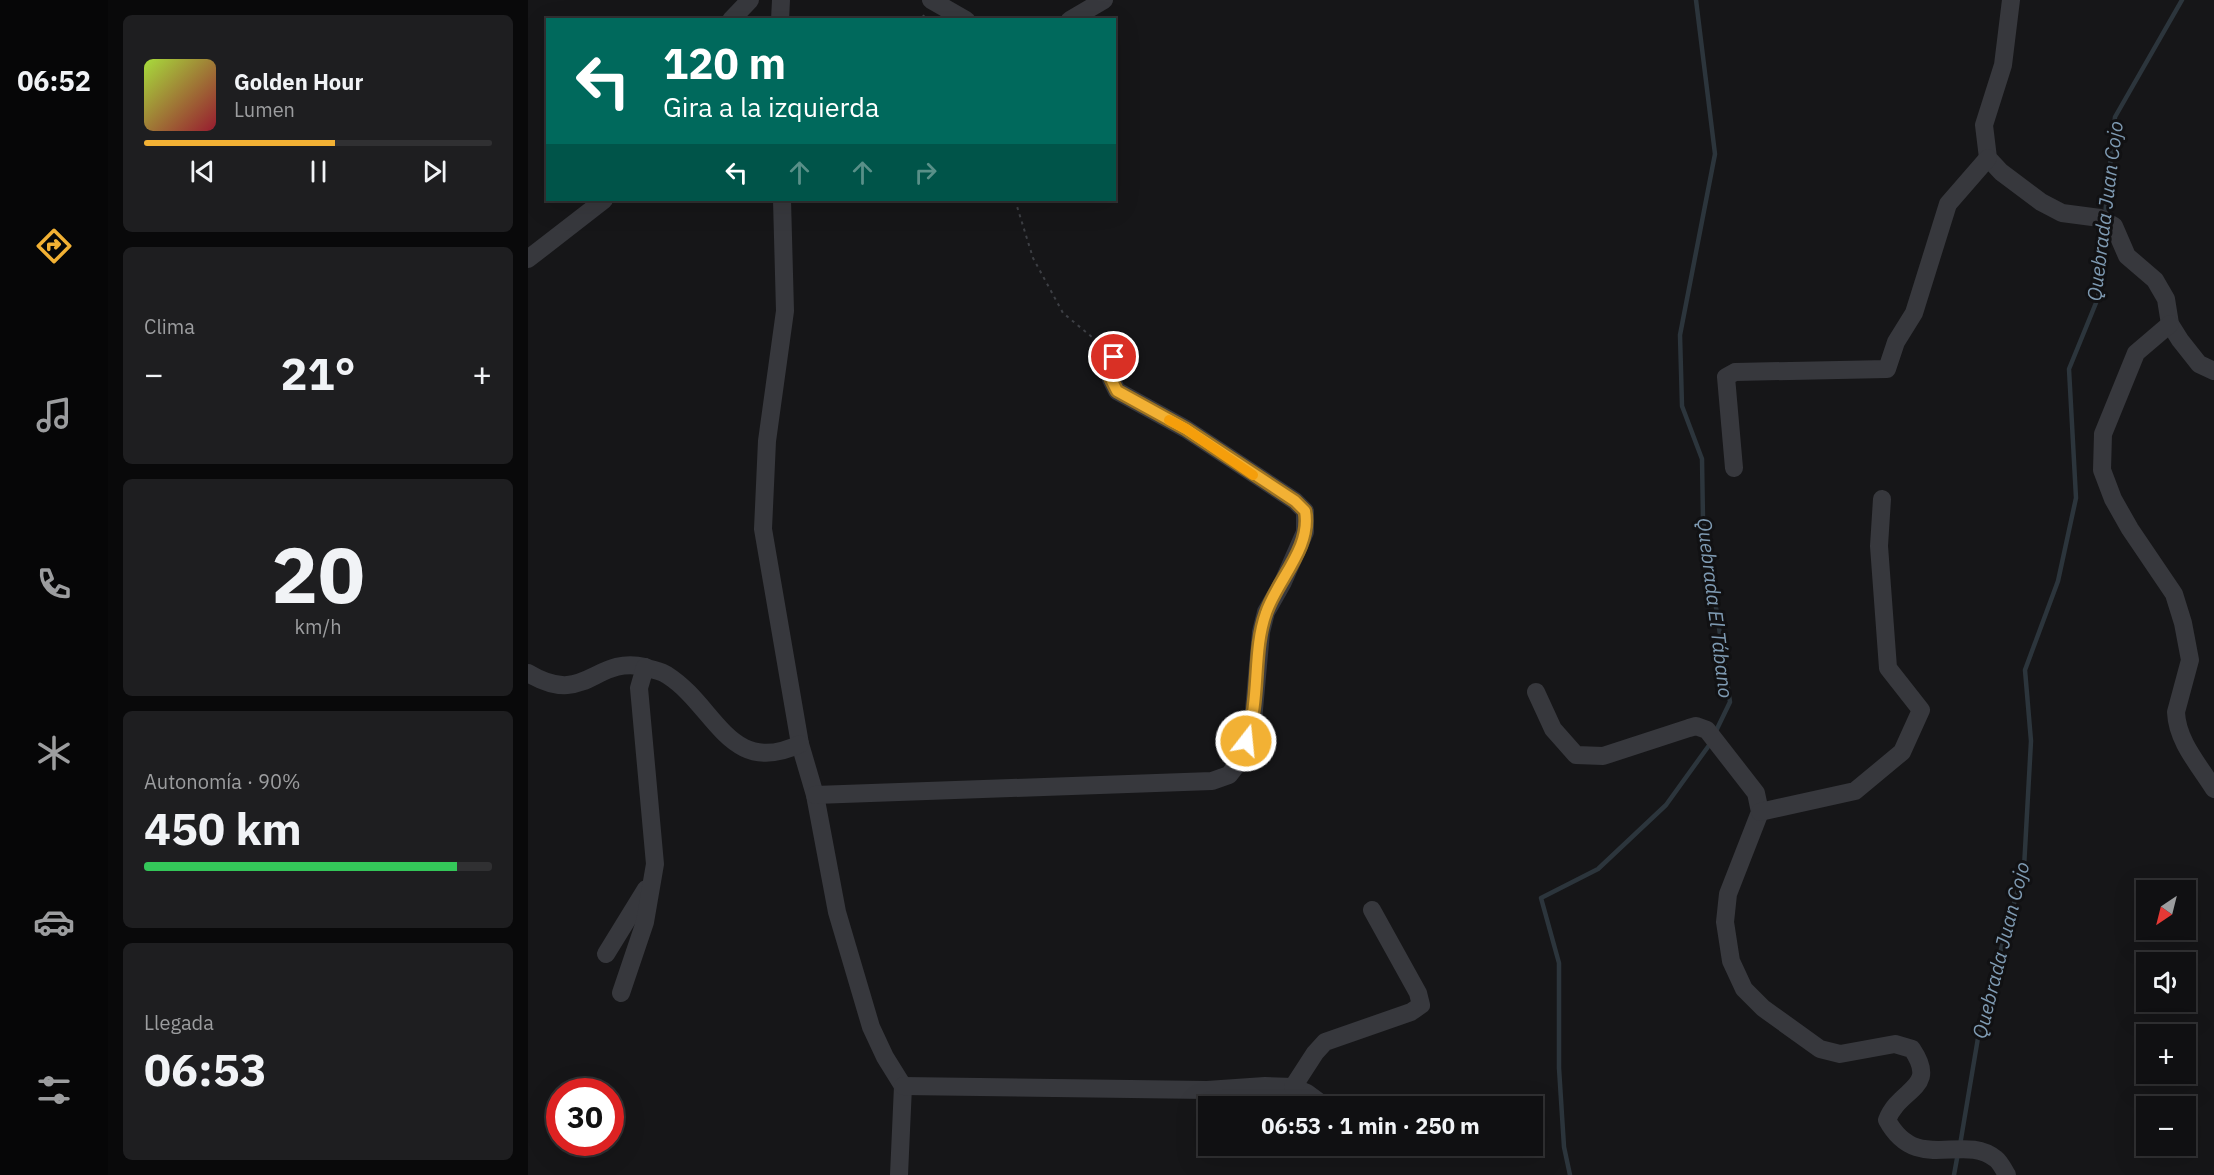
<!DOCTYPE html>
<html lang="es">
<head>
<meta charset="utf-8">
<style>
  body { margin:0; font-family:"IBM Plex Sans",sans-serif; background:#1e1e20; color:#f1f3f6; height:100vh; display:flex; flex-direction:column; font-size:22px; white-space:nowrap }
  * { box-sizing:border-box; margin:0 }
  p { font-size:20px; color:#9c9d9f }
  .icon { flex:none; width:33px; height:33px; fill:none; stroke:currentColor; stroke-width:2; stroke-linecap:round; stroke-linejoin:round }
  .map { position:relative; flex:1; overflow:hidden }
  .details { display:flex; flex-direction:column; gap:15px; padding:15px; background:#09090a; width:420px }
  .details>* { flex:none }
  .banner { position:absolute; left:18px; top:18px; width:570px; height:183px; border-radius:0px; box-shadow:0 6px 24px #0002,0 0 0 2px #303032; background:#00695c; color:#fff; overflow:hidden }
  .needle { width:39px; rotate:215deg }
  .tools { position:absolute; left:1608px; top:880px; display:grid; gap:12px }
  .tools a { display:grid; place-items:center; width:60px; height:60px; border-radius:0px; background:#101012; box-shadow:0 6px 24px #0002,0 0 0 2px #303032; font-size:30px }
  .speed { position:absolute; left:18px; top:1078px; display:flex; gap:12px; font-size:30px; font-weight:700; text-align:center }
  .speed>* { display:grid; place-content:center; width:78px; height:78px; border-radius:50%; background:#101012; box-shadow:0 6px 24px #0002,0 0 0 2px #303032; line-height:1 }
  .speed .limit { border:9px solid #d22; background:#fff; color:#111 }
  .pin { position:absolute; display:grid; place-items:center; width:51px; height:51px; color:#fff; margin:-26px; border:3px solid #fff; border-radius:50%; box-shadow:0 2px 6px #0007 }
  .me { position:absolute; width:66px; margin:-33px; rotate:16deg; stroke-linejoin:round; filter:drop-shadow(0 0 4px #0008) }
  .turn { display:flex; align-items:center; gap:21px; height:126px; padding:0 18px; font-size:27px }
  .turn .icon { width:78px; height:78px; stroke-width:2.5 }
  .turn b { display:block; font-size:42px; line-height:51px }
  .lanes { display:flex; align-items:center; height:57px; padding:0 18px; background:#0003; justify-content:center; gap:30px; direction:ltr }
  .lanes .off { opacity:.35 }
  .big { font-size:45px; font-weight:800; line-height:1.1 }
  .details .card { flex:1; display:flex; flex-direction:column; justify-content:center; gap:9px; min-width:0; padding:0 21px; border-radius:9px; background:#1e1e20 }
  .details .dial { align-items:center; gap:0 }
  .dial b { font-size:78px; line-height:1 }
  .song { display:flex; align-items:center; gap:18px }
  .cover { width:72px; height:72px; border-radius:9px; background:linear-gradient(135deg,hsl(80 70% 55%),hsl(350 70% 35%)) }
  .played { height:6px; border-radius:3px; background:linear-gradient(90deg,#f2b134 55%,#303032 55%) }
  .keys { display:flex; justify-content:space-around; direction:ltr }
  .heat { display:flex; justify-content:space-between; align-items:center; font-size:33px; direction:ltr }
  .charge { height:9px; border-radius:4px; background:linear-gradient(90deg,#34c759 90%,#303032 0) }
  .trip { position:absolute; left:670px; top:1096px; width:345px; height:60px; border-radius:0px; background:#101012; box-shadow:0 6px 24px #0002,0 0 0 2px #303032; font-weight:800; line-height:60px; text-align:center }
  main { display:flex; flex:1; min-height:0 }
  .tabs { display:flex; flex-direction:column; width:108px; justify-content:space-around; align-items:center; background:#060607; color:#9c9d9f }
  .tabs .icon { width:42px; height:42px }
  .tabs .current { color:#f2b134 }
  .tabs b { font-size:27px; color:#f1f3f6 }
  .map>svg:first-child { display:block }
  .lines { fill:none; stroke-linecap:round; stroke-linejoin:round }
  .stream { stroke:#2c353c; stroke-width:4.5 }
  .path { stroke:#3d3f44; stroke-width:2; stroke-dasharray:3 4.5; stroke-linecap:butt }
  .minor { stroke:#37383d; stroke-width:18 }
  .route-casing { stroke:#9d7322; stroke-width:15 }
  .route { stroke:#f2b134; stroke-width:10 }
  .slow { stroke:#f59e0b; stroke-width:10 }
  .labels { text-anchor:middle; stroke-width:6; stroke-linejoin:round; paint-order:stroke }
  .water-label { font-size:20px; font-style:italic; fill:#7f9bb3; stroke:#111113 }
</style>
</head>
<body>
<main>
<nav class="tabs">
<b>06:52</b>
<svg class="icon current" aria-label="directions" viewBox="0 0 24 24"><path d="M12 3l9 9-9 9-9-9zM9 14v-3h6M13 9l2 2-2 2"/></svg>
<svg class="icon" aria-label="music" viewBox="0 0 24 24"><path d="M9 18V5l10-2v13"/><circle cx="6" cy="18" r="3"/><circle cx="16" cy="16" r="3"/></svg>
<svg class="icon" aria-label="phone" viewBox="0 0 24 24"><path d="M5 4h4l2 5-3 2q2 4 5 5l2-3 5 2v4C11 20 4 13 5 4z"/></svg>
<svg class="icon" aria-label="climate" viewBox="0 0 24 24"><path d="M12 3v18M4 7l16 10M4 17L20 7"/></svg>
<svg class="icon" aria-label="car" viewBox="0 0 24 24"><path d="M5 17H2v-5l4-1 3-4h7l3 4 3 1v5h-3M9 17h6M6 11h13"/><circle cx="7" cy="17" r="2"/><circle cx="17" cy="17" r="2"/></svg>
<svg class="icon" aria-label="filters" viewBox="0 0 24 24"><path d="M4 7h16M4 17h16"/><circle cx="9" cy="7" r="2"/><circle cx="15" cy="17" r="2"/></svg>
</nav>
<section class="details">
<div class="card">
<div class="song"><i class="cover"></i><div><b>Golden Hour</b><p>Lumen</p></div></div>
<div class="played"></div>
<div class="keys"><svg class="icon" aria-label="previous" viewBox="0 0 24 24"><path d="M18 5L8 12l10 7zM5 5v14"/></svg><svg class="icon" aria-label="pause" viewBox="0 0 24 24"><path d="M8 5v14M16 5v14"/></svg><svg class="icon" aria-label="next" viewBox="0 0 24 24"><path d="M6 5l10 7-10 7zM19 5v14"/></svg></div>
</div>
<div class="card"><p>Clima</p>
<div class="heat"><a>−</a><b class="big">21°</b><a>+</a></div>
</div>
<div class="card dial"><b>20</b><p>km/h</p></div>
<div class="card"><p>Autonomía · 90%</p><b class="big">450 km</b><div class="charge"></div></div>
<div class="card"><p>Llegada</p><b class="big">06:53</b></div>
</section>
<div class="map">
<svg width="1686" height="1175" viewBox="0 0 1686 1175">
  <rect width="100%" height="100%" fill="#161618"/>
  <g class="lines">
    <g class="stream">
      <path d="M1168 0 1187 154 1152 335 1154 406 1174 459 1175 520 1202 702 1187 733"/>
      <path d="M1577 216 1587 117 1654 0"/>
      <path d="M1432 1145 1453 1020 1496 868 1503 741 1497 670 1530 581 1548 498 1541 369 1570 298 1577 224"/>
      <path d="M1042 1175 1036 1147 1031 1068V963L1013 898 1070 869 1138 805 1182 744"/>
      <path d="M1426 1175 1430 1153"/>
    </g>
    <g class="path">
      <path d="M395 15 399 20"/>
      <path d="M487 200 505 258 535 313 576 347"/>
    </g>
    <g class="minor">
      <path d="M403 0 438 20"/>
      <path d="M1483 0 1475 65 1456 125 1460 158 1473 172 1513 202 1534 213 1572 218 1586 226 1599 256 1627 280 1638 299 1642 324 1652 340 1671 364 1686 371"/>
      <path d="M203 20 222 0"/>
      <path d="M252 20 253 0"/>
      <path d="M542 20 576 0"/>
      <path d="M254 200 257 311 239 441 235 529 272 744 287 795 309 912 343 1027 357 1057 375 1086 371 1175"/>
      <path d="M0 259 76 200"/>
      <path d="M1642 324 1608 353 1575 434 1574 470 1585 499 1602 529 1646 594 1655 623 1662 660 1648 712C1649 741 1671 765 1686 789"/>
      <path d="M1206 468 1198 377 1207 372 1359 369 1368 342 1386 313 1420 204 1460 158"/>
      <path d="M0 673C58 708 66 655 117 667"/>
      <path d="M1008 692 1025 729 1048 755 1075 756 1161 728 1168 726 1179 730 1228 793 1232 812 1200 894 1197 922 1203 961 1216 989 1235 1008 1292 1049 1312 1054 1367 1044 1384 1049C1411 1089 1372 1087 1359 1120 1389 1175 1435 1132 1468 1159 1472 1162 1476 1170 1479 1175"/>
      <path d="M287 795 684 781 701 775 711 762 725 721 733 632 738 612 755 582 777 532V511L767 501 658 429 589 391 583 379 586 357"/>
      <path d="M1232 812 1327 791 1374 752 1393 710 1360 668 1351 546 1354 499"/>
      <path d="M78 954 118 889"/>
      <path d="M93 993 117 922 127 864 111 688 117 667C124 670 133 671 139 675 188 706 201 778 272 744"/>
      <path d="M375 1086 679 1090 737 1086 765 1087 779 1093 798 1107"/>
      <path d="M765 1087 787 1053 797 1042 883 1012 893 1005 890 993 844 910"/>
      <path d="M843 1146 844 1147"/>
    </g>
  </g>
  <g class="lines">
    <defs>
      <path id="route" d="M586 357 583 379 589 391 658 429 767 501 777 511C784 548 749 580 738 613 724 652 733 699 718 741"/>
    </defs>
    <use href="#route" class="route-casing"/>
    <use href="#route" class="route"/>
    <path class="slow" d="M641 420 658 429 725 475"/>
  </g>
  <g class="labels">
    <g class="water-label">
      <text transform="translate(1577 211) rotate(-83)" y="7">Quebrada Juan Cojo</text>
      <text transform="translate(1187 608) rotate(83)" y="7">Quebrada El Tábano</text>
      <text transform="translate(1473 950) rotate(-76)" y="7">Quebrada Juan Cojo</text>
    </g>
  </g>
</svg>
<div class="tools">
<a><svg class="needle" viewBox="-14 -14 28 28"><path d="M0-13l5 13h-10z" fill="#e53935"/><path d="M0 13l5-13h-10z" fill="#9c9d9f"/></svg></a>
<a><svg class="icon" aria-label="sound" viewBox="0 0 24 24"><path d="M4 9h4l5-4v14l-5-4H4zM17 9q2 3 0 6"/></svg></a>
<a>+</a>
<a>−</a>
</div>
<div class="speed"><div class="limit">30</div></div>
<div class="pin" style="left:586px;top:357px;background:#d93025"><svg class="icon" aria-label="arrive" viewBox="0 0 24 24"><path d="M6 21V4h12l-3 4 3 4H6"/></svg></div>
<svg class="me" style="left:718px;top:741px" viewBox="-20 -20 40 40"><circle r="17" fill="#f2b134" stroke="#fff" stroke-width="3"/><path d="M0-11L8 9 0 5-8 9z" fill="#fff"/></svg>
<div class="trip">06:53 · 1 min · 250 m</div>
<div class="banner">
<div class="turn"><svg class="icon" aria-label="left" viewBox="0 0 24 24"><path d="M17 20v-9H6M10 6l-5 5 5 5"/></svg><div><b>120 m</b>Gira a la izquierda</div></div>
<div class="lanes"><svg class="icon" aria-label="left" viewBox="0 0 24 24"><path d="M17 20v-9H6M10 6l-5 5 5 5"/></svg><svg class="icon off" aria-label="ahead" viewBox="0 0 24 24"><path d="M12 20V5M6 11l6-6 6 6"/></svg><svg class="icon off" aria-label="ahead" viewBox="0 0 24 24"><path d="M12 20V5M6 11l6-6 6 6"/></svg><svg class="icon off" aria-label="right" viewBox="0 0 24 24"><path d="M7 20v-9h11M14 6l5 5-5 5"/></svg></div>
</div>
</div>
</main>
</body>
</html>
